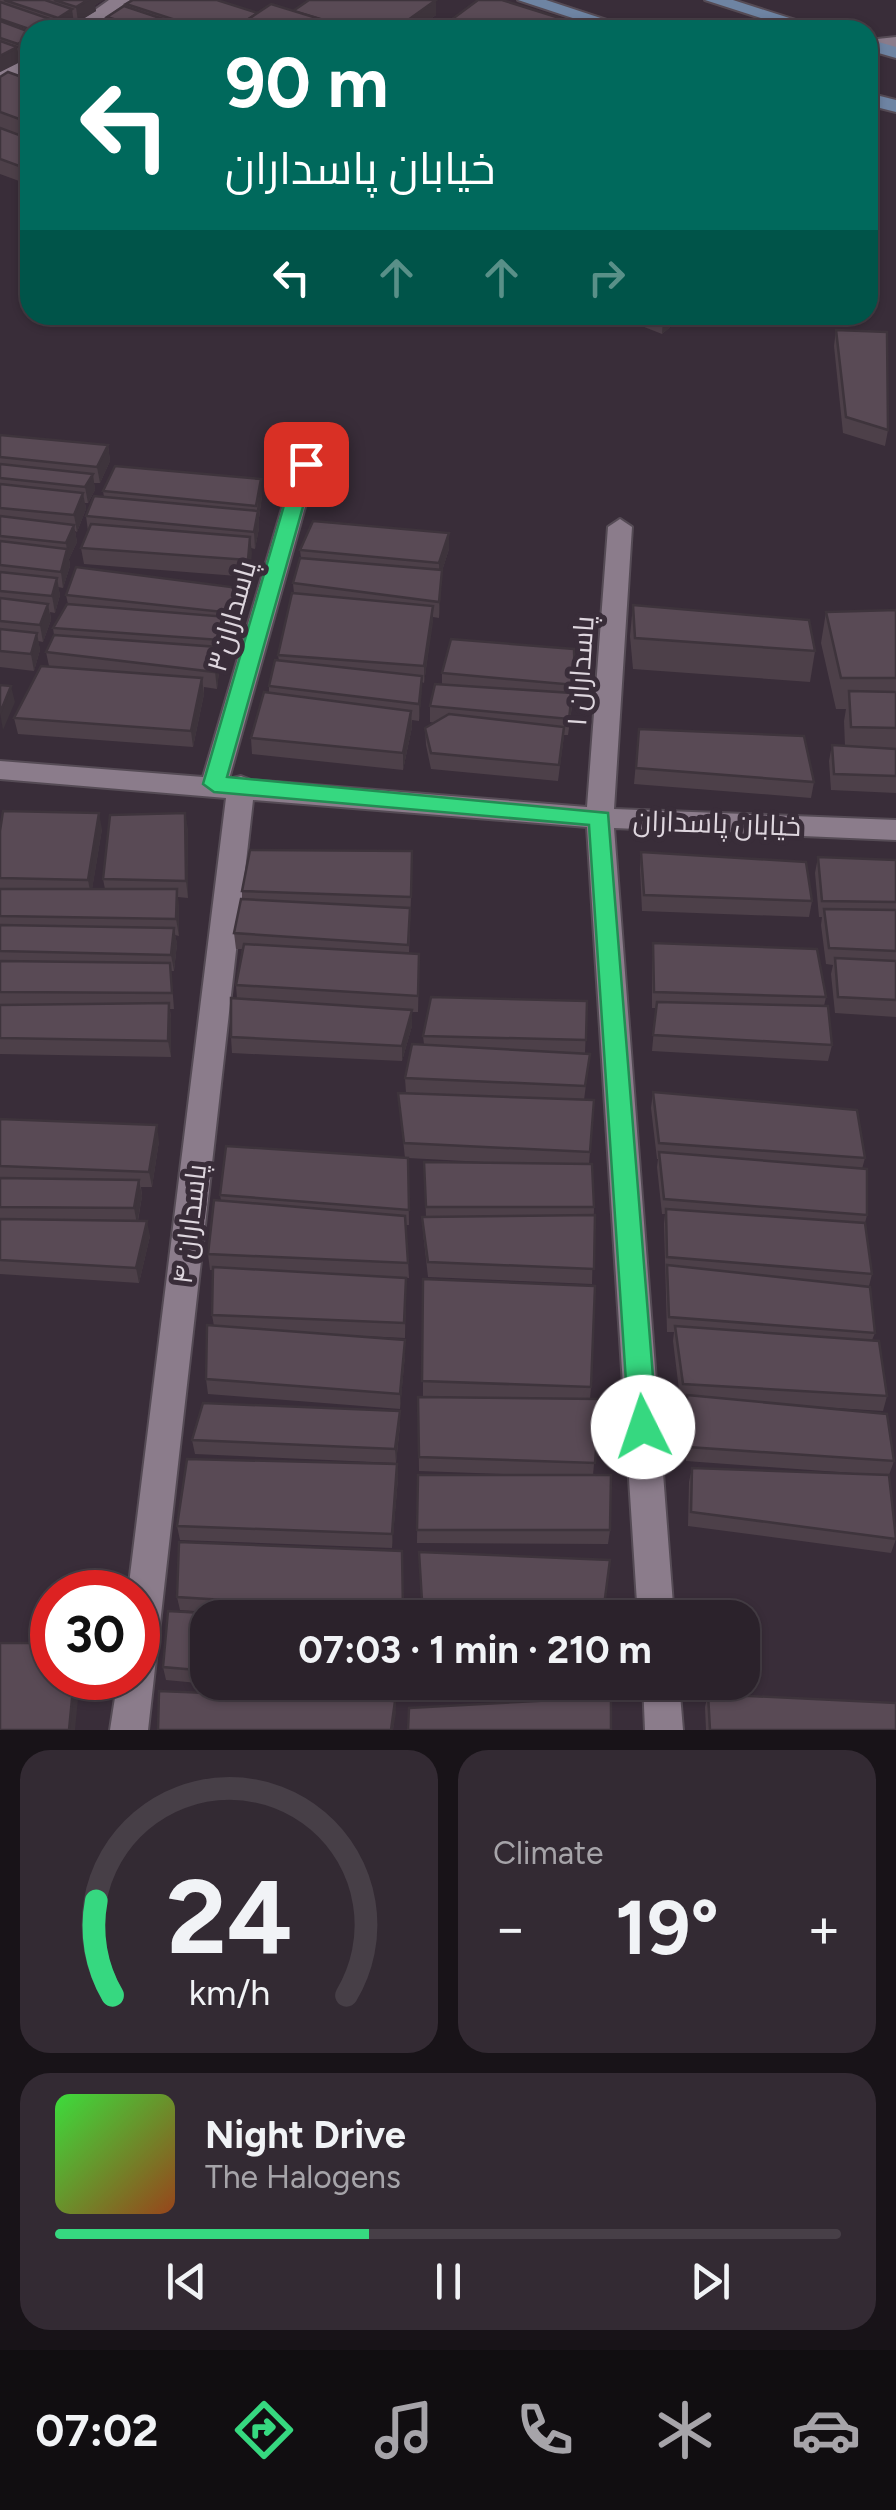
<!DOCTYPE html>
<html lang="en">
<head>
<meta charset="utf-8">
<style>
  body { margin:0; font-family:Figtree,Cairo,sans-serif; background:#332a33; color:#f1f3f6; height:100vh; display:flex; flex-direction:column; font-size:38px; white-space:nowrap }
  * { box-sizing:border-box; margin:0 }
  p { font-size:32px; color:#a6a4a9 }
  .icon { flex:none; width:55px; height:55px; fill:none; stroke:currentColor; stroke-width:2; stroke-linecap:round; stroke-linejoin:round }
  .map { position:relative; height:1730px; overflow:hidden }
  .details { display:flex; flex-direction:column; gap:20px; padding:20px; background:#181318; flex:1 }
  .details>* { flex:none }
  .hud { position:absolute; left:20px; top:20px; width:858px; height:305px; border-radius:30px; box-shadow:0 2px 8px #0004,0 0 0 2px #473f47; background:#00695c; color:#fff; overflow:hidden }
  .speed { position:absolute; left:30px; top:1570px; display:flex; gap:20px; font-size:50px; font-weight:700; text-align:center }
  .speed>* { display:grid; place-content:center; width:130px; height:130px; border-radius:50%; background:#2b222b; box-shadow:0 2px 8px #0004,0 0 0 2px #473f47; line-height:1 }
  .speed .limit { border:15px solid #d22; background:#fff; color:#111 }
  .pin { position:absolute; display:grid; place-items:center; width:85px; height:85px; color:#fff; margin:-42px; border-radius:20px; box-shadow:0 5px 15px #0006 }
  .me { position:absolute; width:110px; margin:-55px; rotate:356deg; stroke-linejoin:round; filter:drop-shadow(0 0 8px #0008) }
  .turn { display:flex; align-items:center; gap:35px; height:210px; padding:0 40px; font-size:45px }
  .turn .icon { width:130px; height:130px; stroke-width:2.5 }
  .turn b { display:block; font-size:70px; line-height:85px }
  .lanes { display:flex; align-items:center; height:95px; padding:0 40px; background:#0003; justify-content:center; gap:50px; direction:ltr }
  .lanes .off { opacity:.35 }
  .big { font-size:75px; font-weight:700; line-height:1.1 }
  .details .card { flex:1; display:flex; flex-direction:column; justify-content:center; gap:15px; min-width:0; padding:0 35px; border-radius:30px; background:#332a33 }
  .details .dial { align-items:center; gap:0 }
  .dial svg { height:260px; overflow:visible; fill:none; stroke:#473f47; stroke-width:7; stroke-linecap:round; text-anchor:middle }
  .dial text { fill:#f1f3f6; stroke:none }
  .song { display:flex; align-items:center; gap:30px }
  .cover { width:120px; height:120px; border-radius:15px; background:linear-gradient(135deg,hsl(120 70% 55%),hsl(20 70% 35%)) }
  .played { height:10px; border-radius:5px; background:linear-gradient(90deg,#36d880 40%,#473f47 40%) }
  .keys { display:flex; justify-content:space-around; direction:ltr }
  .heat { display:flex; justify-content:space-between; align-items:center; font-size:55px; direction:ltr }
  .details .tiles { flex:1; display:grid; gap:20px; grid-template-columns:1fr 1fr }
  .card:last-child { grid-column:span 2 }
  .trip { position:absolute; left:190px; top:1600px; width:570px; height:100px; border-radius:30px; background:#2b222b; box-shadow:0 2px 8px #0004,0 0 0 2px #473f47; font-weight:700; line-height:100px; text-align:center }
  .tab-bar { display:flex; height:160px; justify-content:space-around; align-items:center; background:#110e11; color:#a6a4a9 }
  .tab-bar .icon { width:70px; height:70px }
  .tab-bar .current { color:#36d880 }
  .tab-bar b { font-size:45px; color:#f1f3f6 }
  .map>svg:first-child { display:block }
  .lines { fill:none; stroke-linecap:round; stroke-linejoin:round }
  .minor-casing { stroke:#554b55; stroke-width:4 }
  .tertiary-casing { stroke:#554b55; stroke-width:4 }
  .secondary-casing { stroke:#554b55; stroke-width:4 }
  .minor { fill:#8b7c8b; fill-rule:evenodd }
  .tertiary { fill:#8b7c8b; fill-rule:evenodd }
  .secondary { fill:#6e84a3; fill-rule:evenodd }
  .wall { fill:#4d4049 }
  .shaded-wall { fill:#3e343c }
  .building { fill:#594a55; stroke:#3e343c; stroke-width:2.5 }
  .route { fill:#36d880; stroke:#238c53; stroke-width:2.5 }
  .labels { text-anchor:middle; stroke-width:10; stroke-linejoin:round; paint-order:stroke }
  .street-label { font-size:28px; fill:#ded6de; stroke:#392d39 }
</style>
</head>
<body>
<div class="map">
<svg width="896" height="1730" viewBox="0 0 896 1730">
  <rect width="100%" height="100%" fill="#392d39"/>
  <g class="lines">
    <defs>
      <g id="minor">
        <path d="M109 0H130L88 30H67Z"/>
        <path d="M30 55V68L0 86V72Z"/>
        <path d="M306 457 317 464 229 779 241 776 251 780 587 807 608 527 620 519 632 527 614 809 896 820V840L614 828 674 1618H638L587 827 253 800 148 1730H110L118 1678H138V1592H128L226 798 0 779V761L203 777 295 464Z"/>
        <path d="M643 1682H679L683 1730H645Z"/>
      </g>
      <path id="tertiary" d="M896 37V47L868 50V40Z"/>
      <g id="secondary">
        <path d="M518 0H546L637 30H609Z"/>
        <path d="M705 0H733L827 30H798Z"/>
        <path d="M868 39 896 47V58L868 50Z"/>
        <path d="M868 93 896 100V112L868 105Z"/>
      </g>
    </defs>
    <use href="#minor" class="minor-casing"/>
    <use href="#tertiary" class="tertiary-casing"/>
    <use href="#secondary" class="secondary-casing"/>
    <use href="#minor" class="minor"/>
    <use href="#tertiary" class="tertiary"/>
    <use href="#secondary" class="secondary"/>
  </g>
  <g class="wall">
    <path d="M0 0H103L95 5 96 11 78 22 74 21V24L65 30H30V53L19 59 20 62 0 72Z"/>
    <path d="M126 4 258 13 293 11 436 15 415 30H94L107 21V17L127 7Z"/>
    <path d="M451 20 598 30H436L451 24Z"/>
    <path d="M30 69V185L0 174V77L20 76Z"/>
    <path d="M868 145 874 242 871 258H868Z"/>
    <path d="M614 315H684L662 334Z"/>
    <path d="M836 330 888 430 885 446 843 433 834 346Z"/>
    <path d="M0 435 108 445 110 461 100 483H94L95 490 88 503H85L86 509 77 532 75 531 77 542 69 559 70 566 63 588 58 587 60 595 55 613 50 612 51 620 43 642 38 641 40 650 34 671 0 667Z"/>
    <path d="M103 491 262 496 259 518V528L255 549 251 548 250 577 84 564 81 548 88 531 86 516 104 497Z"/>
    <path d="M449 549 442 571 439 618 433 617 424 683 422 682 419 721 412 720V727L403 770 252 754 251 738 269 693V686L279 661 278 655 294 594 293 583 301 558 300 550Z"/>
    <path d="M239 588 241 605 234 629H229V633L222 656H219L220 663 217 689 204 687V694L193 747 18 734 14 718 49 666 46 652 54 635 53 628 68 604 66 595Z"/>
    <path d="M633 605 815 651 810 682 633 669 630 636Z"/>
    <path d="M896 610V793L831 790 829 761 832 745 845 746 844 721 846 709H836L821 643 826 612Z"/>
    <path d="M442 673 575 685 568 735H564L558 781 431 769 426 745 425 728 435 723 430 722V706L442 684Z"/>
    <path d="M639 729 814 782 811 798 634 784Z"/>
    <path d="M102 829 92 889H105L103 879 188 829V898L178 897 179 936 175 935 177 944 174 971H171L174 1009H170L171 1019V1057L0 1054V831Z"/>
    <path d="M641 852 812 901 809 917 642 911 640 869Z"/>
    <path d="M818 857 896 860V1017L835 1013 831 974 833 965 826 964 821 925 822 917H819L815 873Z"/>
    <path d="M412 868 409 953 419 970 418 1012H412V1026L402 1061 232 1053 231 1037 237 999 236 985 242 949H236L234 933 242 899V891Z"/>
    <path d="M653 943 826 997 824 1006 832 1045 828 1061 652 1051 656 1008H652V959Z"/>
    <path d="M587 1001 585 1053 590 1054 584 1100 590 1152 589 1164 594 1207 592 1284 428 1277 423 1232 422 1217H426L424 1162 502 1163 408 1158 409 1225H406L409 1278 379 1276 406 1278 405 1338 320 1334 405 1355 400 1409 208 1394 206 1379 214 1326 212 1315 213 1270H210L208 1254 221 1200 220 1195 405 1158 398 1093H406L405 1078 424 1044 423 1036Z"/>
    <path d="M653 1092 865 1158 862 1169 867 1215 865 1223 872 1274 869 1286 875 1333 872 1340 887 1396 883 1411 789 1405 894 1461 889 1475 896 1539 891 1553 688 1526 689 1482 692 1468 880 1475 686 1461 685 1409 687 1398H680L673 1341 674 1332H667L664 1224 665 1214H662L657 1167 658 1159H657L651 1108Z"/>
    <path d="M0 1119 159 1141 152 1187H141L142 1196 138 1221 150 1236 139 1283 0 1274Z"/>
    <path d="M423 1279 591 1387 590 1399H600L593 1475 610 1530 608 1544 417 1543 418 1475H531L419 1471 418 1397H458L423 1396Z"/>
    <path d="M400 1425 396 1463 195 1454 192 1440Z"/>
    <path d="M397 1464 398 1478 392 1548 180 1540 177 1526Z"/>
    <path d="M402 1551 403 1618H296L180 1610 177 1597Z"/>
    <path d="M419 1552 610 1560 602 1618 423 1614Z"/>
    <path d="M208 1618V1682H398L393 1730H158L390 1701 166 1680 163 1667Z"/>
    <path d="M415 1682H627L625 1693 416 1695Z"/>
    <path d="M708 1694 896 1730H706L705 1707Z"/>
  </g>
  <g class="shaded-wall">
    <path d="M88 0H103L95 5 96 11 78 22 76 7Z"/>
    <path d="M436 0V15L415 30H394Z"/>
    <path d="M72 9 74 24 65 30H59L58 18Z"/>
    <path d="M53 20 54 30H37Z"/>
    <path d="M30 36V53L20 59 18 44Z"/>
    <path d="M17 47 20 62 0 72V56Z"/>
    <path d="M667 315H684L662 334 663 318Z"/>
    <path d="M108 445 110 461 100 483 97 467Z"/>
    <path d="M93 474 95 490 88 503 85 487Z"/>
    <path d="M261 479 262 496 259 518V528L255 549 254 532Z"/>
    <path d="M83 493 86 509 77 532 74 515Z"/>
    <path d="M74 525 77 542 69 559 70 566 63 588 61 572 67 551 66 543Z"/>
    <path d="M449 533V549L442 571 439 618V563Z"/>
    <path d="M250 537 252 553 250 577 248 560Z"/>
    <path d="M57 578 60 595 55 613 52 596Z"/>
    <path d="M239 588 241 605 234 629 232 613Z"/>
    <path d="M48 604 51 620 43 642 40 625Z"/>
    <path d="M433 606V623L424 683V666Z"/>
    <path d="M228 617 229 633 222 656 220 640Z"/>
    <path d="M37 633 40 650 34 671 31 654Z"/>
    <path d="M218 647 220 663 217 689 215 672Z"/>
    <path d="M422 676V692L419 721V704Z"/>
    <path d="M202 678 204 694 193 747 191 731Z"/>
    <path d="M11 686 15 702 3 730 0 713Z"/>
    <path d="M411 711 412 727 403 770V753Z"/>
    <path d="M99 813 102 829 91 896 88 880Z"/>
    <path d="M185 813 188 829V898L186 881Z"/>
    <path d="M177 889 179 905V936L176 919Z"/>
    <path d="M174 928 177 944 174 971 171 955Z"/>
    <path d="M169 1003 171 1019V1057L168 1041Z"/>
    <path d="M412 1010V1026L402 1061V1046Z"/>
    <path d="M157 1125 159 1141 152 1187 149 1172Z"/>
    <path d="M139 1180 142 1196 137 1224 134 1208Z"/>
    <path d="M147 1221 150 1236 139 1283 136 1268Z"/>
    <path d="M405 1340V1355L400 1409V1394Z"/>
    <path d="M400 1411V1425L396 1463 395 1449Z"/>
    <path d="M397 1464 398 1478 392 1548V1534Z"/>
    <path d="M74 1678H80L75 1730H69Z"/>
    <path d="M395 1701 396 1713 393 1730H391Z"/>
  </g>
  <g class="building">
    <path d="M4 0H45L72 9 58 18Z"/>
    <path d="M54 0H88L76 7Z"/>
    <path d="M133 0H217L258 13 238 26 239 30H206L126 4Z"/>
    <path d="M309 0H436L394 30H356L293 11Z"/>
    <path d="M478 0H502L598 30H480L451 20Z"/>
    <path d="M0 2 53 20 37 30H32L0 19Z"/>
    <path d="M271 4 356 30H249L238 26Z"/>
    <path d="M124 6 196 30H149L107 17Z"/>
    <path d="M109 20 139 30H94Z"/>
    <path d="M0 21 30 32V36L18 44 0 38Z"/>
    <path d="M446 22 470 30H436Z"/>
    <path d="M0 41 17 47 0 56Z"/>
    <path d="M30 69V80L20 76Z"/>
    <path d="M8 72 30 80V123L0 112V77Z"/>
    <path d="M0 128 30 139V170L0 159Z"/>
    <path d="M868 145 874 242H868Z"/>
    <path d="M836 330 887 332 888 430 846 417Z"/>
    <path d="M0 435 108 445 97 467 0 457Z"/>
    <path d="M0 464 93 474 85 487 0 478Z"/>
    <path d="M115 466 261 479 256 506 103 491Z"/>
    <path d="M0 484 83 493 74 515 0 508Z"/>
    <path d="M94 496 258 511 254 532 86 516Z"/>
    <path d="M0 516 74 525 66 543 0 536Z"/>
    <path d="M313 521 449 533 439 563 300 550Z"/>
    <path d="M91 524 250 537 248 560 81 548Z"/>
    <path d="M0 541 67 549 61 572 0 565Z"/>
    <path d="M300 558 442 570 439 602 293 583Z"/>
    <path d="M76 567 239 588 232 613 66 595Z"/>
    <path d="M0 572 57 578 52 596 0 591Z"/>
    <path d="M292 593 433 606 424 666 278 655Z"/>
    <path d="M0 598 48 604 40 625 0 621Z"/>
    <path d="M67 604 228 617 220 640 53 628Z"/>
    <path d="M633 605 809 620 815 651 635 638Z"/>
    <path d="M896 610V678H841L826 612Z"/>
    <path d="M0 629 37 633 31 654 0 651Z"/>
    <path d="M54 635 218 647 215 672 46 652Z"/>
    <path d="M451 639 574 649 575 685 442 673Z"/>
    <path d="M275 660 422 676 419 704 269 686Z"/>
    <path d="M41 666 202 678 191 731 14 718Z"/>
    <path d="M435 684 572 693 569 719 430 706Z"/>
    <path d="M0 685 11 686 0 713Z"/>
    <path d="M849 691 896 692V728L851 727Z"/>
    <path d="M264 692 411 711 403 753 251 738Z"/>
    <path d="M449 714 564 727 559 765 431 753 425 728Z"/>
    <path d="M639 729 804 736 814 782 636 768Z"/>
    <path d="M832 745 896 749V776L834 774Z"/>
    <path d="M3 811 99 813 88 880 0 878V831Z"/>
    <path d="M185 813 186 881 103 879 110 815Z"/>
    <path d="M250 850 412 851 411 897 242 891Z"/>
    <path d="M641 852 806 862 812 901 644 895Z"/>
    <path d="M818 857 896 860V902L822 901Z"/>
    <path d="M0 889H177L176 919 0 916Z"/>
    <path d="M241 899 410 908 408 945 234 933Z"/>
    <path d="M824 909 896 910V951L829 948Z"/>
    <path d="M0 925 174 928 171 955 0 951Z"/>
    <path d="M653 943 817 949 826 997 654 992Z"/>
    <path d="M244 944 419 954 418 996 236 985Z"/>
    <path d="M835 958 896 961V1000L838 997Z"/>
    <path d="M0 961 170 963 172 993 0 992Z"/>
    <path d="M431 997 587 1001 586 1040 423 1036Z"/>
    <path d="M231 998 412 1010 402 1046 231 1037Z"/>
    <path d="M657 1002 828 1006 832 1045 653 1035Z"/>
    <path d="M169 1003 168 1041 0 1038V1005Z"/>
    <path d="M412 1044 590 1054 585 1086 405 1078Z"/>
    <path d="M653 1092 857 1110 865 1158 659 1143Z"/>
    <path d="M398 1093 594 1100 590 1152 404 1143Z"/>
    <path d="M0 1119 157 1125 149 1172 0 1166Z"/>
    <path d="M226 1146 408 1158 409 1210 220 1195Z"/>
    <path d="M659 1152 867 1169V1215L664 1199Z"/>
    <path d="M424 1162 592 1164 594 1207H426Z"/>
    <path d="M0 1178 139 1180 134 1208 0 1207Z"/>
    <path d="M214 1200 405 1216 408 1263 208 1254Z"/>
    <path d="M666 1209 865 1223 872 1274 667 1257Z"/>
    <path d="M595 1215 594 1269 428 1262 422 1217Z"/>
    <path d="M0 1219 147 1221 136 1268 0 1260Z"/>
    <path d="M667 1265 870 1287 875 1333 669 1317Z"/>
    <path d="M213 1267 406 1278 404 1323 212 1315Z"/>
    <path d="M423 1279 595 1286 591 1387 422 1381Z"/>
    <path d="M207 1325 405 1340 400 1394 206 1379Z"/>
    <path d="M675 1326 879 1341 887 1396 683 1384Z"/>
    <path d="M687 1395 887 1414 894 1461 688 1447Z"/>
    <path d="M418 1397 600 1399 595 1463 419 1457Z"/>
    <path d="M203 1403 400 1411 395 1449 192 1440Z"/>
    <path d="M187 1459 397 1464 392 1534 177 1526Z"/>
    <path d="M692 1468 889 1475 896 1539 691 1512Z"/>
    <path d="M418 1475H611L610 1530H417Z"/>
    <path d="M179 1542 402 1551 403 1611 177 1597Z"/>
    <path d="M419 1552 610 1560 604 1606 422 1601Z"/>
    <path d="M168 1611 292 1618H208V1671L163 1667Z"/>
    <path d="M413 1615 485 1618H413Z"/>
    <path d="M0 1643H52V1678H74L69 1730H0Z"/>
    <path d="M329 1682H396L395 1689Z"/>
    <path d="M159 1691 395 1701 391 1730H158Z"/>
    <path d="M708 1694 896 1703V1730H710Z"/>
    <path d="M611 1697V1730H408L409 1708Z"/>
  </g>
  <path class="route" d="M306 458 315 464 227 777 608 813 657 1427 653 1436 643 1440 633 1436 629 1427 589 825 214 792 203 784 296 464Z"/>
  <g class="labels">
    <g class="street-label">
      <text transform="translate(231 616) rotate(-74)" y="10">پاسداران۳</text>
      <text transform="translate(580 671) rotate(-86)" y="10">پاسداران ۱</text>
      <text transform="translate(717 823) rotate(2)" y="10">خیابان پاسداران</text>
      <text transform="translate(189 1224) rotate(-83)" y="10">پاسداران ۴</text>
    </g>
  </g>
</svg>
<div class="speed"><div class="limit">30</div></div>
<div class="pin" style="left:306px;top:464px;background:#d93025"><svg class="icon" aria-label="arrive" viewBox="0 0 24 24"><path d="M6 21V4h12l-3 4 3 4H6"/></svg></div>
<svg class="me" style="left:643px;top:1427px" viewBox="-20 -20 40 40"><circle r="19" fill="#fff"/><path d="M0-13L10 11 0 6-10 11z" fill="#36d880"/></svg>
<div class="trip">07:03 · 1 min · 210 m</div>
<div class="hud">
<div class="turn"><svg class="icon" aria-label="left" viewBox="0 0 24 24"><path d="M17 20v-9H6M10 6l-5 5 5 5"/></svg><div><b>90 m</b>خیابان پاسداران</div></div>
<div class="lanes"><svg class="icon" aria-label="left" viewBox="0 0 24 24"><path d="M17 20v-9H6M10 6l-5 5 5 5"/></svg><svg class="icon off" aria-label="ahead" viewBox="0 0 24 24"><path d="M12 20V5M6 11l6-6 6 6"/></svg><svg class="icon off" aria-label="ahead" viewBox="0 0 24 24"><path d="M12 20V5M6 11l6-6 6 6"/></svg><svg class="icon off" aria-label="right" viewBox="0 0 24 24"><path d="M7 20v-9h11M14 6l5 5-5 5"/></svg></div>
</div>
</div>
<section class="details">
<div class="tiles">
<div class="card dial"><svg viewBox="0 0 100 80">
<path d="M14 69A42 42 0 1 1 86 69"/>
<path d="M14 69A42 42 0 0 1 9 40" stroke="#36d880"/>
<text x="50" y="56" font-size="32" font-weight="700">24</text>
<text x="50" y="72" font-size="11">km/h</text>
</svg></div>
<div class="card"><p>Climate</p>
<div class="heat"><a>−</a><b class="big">19°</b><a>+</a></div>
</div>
<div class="card">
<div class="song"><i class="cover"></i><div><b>Night Drive</b><p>The Halogens</p></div></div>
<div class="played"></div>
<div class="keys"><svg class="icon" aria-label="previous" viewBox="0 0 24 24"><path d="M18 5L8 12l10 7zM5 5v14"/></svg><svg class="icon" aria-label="pause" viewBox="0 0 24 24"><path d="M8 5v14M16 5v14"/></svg><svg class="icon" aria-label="next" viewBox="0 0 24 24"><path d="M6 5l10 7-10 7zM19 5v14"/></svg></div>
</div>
</div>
</section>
<nav class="tab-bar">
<b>07:02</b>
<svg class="icon current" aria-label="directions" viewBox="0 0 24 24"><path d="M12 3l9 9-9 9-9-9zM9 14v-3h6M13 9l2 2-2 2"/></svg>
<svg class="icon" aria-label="music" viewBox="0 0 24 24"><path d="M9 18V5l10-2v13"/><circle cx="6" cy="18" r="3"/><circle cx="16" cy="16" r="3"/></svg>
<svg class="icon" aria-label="phone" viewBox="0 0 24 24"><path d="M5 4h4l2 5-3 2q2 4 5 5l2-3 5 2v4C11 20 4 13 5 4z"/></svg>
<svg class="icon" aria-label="climate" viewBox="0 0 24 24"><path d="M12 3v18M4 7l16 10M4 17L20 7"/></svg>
<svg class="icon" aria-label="car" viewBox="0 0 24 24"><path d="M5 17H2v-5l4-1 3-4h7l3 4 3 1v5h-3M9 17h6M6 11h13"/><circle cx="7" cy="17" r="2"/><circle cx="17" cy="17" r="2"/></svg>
</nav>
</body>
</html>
